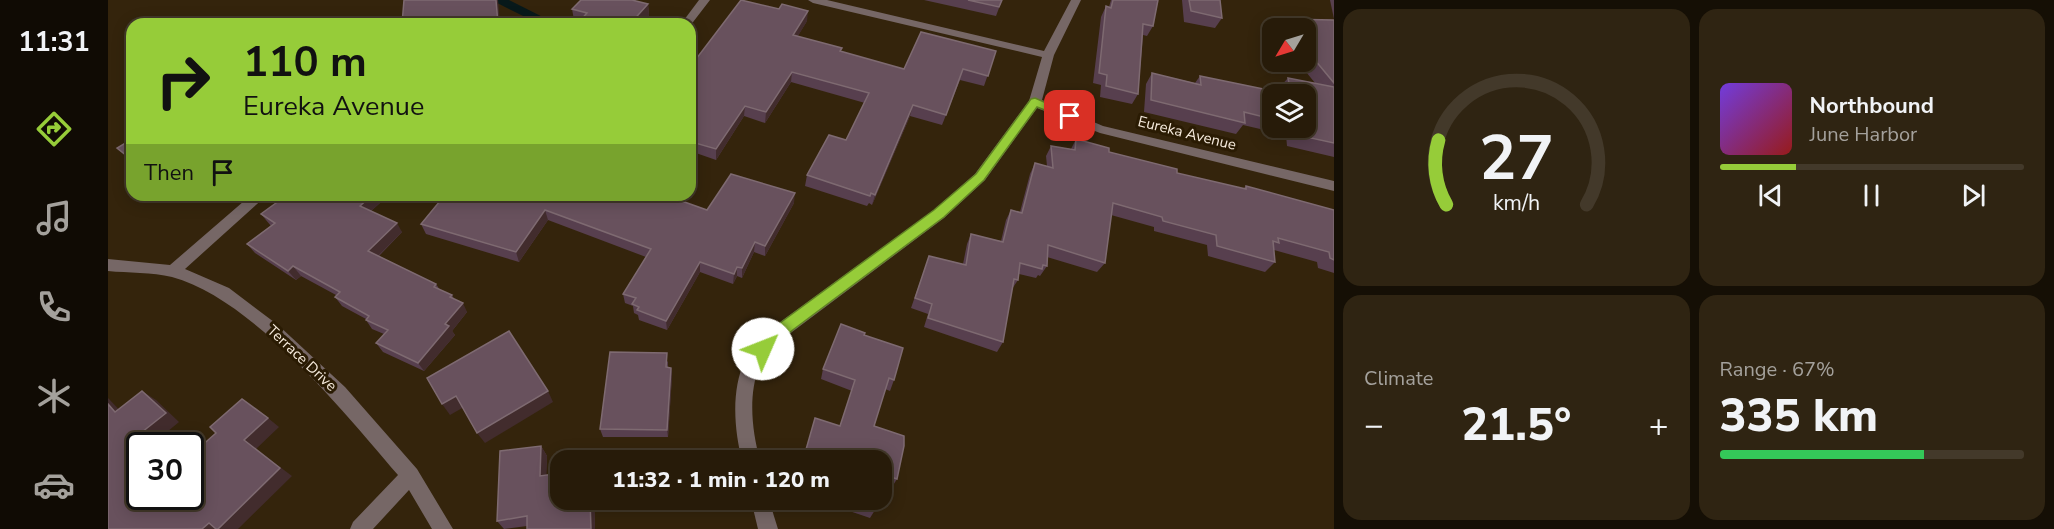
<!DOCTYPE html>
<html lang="en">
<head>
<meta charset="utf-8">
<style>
  body { margin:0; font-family:"Nunito Sans",sans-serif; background:#2f2412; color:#f1f3f6; height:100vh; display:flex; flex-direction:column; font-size:22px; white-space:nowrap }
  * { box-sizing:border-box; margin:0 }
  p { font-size:20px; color:#a4a19c }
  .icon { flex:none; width:33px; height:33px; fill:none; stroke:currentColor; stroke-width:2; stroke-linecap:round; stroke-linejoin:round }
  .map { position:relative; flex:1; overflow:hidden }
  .panel { display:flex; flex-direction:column; gap:9px; padding:9px; background:#150f05; width:720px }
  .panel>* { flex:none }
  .guide { position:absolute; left:18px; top:18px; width:570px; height:183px; border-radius:18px; box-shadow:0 3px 15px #0003,0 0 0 2px #43392a; background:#96cc39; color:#111; overflow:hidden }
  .needle { width:39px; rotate:232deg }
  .tools { position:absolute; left:1154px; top:18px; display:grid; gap:12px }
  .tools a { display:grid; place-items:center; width:54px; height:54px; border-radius:12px; background:#271b09; box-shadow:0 3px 15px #0003,0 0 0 2px #43392a; font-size:30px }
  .speed { position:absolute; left:18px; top:432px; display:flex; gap:12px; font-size:30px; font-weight:700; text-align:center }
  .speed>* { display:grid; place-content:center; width:78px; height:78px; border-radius:50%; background:#271b09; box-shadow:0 3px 15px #0003,0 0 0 2px #43392a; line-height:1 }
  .speed .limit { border:3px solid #111; border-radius:9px; background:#fff; color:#111 }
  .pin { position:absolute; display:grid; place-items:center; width:51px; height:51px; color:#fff; margin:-26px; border-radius:12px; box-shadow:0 3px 9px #0006 }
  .me { position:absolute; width:66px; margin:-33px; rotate:46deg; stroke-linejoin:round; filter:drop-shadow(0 0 4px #0008) }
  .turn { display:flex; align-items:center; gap:21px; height:126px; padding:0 18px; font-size:27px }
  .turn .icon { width:78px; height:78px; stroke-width:2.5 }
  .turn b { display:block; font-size:42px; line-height:51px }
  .then { display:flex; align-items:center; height:57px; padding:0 18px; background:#0003; gap:12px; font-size:22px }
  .big { font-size:45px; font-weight:800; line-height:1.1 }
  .panel .widget { flex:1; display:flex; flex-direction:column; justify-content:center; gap:9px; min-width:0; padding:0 21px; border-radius:18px; background:#2f2412 }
  .panel .dial { align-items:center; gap:0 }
  .dial svg { height:156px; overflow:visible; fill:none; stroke:#43392a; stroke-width:7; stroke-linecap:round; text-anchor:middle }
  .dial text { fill:#f1f3f6; stroke:none }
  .song { display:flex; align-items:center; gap:18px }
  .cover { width:72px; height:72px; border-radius:9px; background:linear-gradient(135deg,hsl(260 70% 55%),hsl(0 70% 35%)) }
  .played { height:6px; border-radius:3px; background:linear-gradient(90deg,#96cc39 25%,#43392a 25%) }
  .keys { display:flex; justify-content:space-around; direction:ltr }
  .heat { display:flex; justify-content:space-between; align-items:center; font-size:33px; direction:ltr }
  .charge { height:9px; border-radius:4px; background:linear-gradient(90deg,#34c759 67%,#43392a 0) }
  .panel .tiles { flex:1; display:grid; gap:9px; grid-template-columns:repeat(2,1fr) }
  .trip { position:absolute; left:442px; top:450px; width:342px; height:60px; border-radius:18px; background:#271b09; box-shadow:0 3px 15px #0003,0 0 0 2px #43392a; font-weight:800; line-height:60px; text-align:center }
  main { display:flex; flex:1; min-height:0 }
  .tab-bar { display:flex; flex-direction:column; width:108px; justify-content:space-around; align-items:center; background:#100b04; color:#a4a19c }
  .tab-bar .icon { width:42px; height:42px }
  .tab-bar .on { color:#96cc39 }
  .tab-bar b { font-size:27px; color:#f1f3f6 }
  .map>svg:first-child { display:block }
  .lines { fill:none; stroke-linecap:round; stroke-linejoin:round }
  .stream { stroke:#08191a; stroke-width:8 }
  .minor { fill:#766766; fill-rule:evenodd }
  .wall { fill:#573f4e; fill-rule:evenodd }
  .shaded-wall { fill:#422c2d }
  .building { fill:#68515d; stroke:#7e6a71; stroke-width:1.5 }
  .route { fill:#96cc39; stroke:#628525; stroke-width:1.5 }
  .labels { text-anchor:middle; stroke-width:6; stroke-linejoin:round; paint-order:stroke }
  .street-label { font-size:15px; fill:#f6ebdd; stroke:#2a1b03 }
</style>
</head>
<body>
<main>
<nav class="tab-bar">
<b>11:31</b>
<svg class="icon on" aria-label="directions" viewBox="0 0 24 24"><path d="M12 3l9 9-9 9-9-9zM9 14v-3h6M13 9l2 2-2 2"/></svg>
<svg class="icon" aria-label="music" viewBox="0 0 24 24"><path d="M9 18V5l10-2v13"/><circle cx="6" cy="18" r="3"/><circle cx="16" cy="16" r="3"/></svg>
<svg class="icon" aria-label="phone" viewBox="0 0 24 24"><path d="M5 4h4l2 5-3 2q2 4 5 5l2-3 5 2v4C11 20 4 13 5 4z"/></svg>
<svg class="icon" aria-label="climate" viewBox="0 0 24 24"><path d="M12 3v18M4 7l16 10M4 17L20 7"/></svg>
<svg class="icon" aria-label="car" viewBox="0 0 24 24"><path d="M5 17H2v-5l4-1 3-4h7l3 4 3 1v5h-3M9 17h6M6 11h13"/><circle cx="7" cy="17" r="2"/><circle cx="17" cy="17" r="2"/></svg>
</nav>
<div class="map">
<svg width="1226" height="529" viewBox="0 0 1226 529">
  <rect width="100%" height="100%" fill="#34240c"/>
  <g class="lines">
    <path class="stream" d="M392 0 430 19"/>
    <g class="minor">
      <path d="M591 0H602L582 26V24H573Z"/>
      <path d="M700 0H719L936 51 963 0H973L946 55 934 100 995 126 1226 181V191L992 133 929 108 877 180 836 218 672 341C665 349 655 358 651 367 640 396 644 431 652 460H634C626 429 623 390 637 360 641 349 653 340 660 331L826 210 867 174 921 101 934 57 705 3Z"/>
      <path d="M143 195H159L77 269 121 288 170 325 237 387 309 469 345 529H324L301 490 265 529H242L245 522 290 475C236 412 145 299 64 277 44 272 20 273 0 271V259L62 265Z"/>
      <path d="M643 500H661L670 529H650Z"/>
    </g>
  </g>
  <g class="wall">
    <path d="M816 0H894L888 16Z"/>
    <path d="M1003 0H1050L1045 26 1039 36 1035 35 1030 94 1024 104 992 97 993 85 985 83 993 17 998 6 1001 7Z"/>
    <path d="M1074 0H1112L1114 18 1107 28 1076 22Z"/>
    <path d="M1222 0H1226V19Z"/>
    <path d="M540 4 541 15 532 24H469L472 21 466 20 464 9Z"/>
    <path d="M1174 19 1226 20V157L1179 146 1178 135 1135 125 1128 134 1036 112 1038 84 1044 73 1087 83 1092 76 1171 93 1170 89 1180 78 1207 83 1190 62H1197V28H1167ZM1164 94 1197 128H1164Z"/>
    <path d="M699 21 689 37 733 52 796 69 888 51 876 86 852 80 834 125 802 116 764 205 761 203 759 206 697 186 699 175 738 140 757 103 683 82 657 123 636 116 608 160 585 152 582 156V67Z"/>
    <path d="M24 139V162L9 148Z"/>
    <path d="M968 139 1001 152 1069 173 1135 189 1138 186 1226 210V273L1210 268 1209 262 1166 250 1167 262 1157 272 1100 256 1099 245 1046 231V227L1003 215 997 263 989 272 939 257V266L932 276 930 275 928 278 911 274 910 280 904 289 895 342 889 352 816 327 820 314 803 308 821 256 855 264 859 244 863 234 893 241 898 220 903 210 912 212 922 174 927 163 939 166 938 156 943 146 963 149Z"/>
    <path d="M183 195H281L263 211 294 232 271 256 328 284 332 290 344 295 346 299 359 312 344 331 347 335 316 371 275 352 268 343 276 334 264 329 258 320V319L234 306 227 297 228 295 193 276 188 280 147 253 139 244 163 226 153 214Z"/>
    <path d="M337 195 599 210 686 203 657 256 646 252 634 278 629 276 625 284 592 272 559 330 531 320 530 315 526 313 525 306 517 303 515 294 538 257 440 220 411 262 318 234 313 224Z"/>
    <path d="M756 335 786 380 782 391 777 389 766 426 789 479 784 487 774 484V460L732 426 744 391 713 379 715 369Z"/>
    <path d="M560 361V367L563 368 564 376 560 437H495L492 429Z"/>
    <path d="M433 446 439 456 438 475 453 500H486L487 529H419V526L396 529 389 521Z"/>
    <path d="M709 500H769L767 510 762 518Z"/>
  </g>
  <g class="shaded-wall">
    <path d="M388 0H390L392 24H390Z"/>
    <path d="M540 4 541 15 532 24H522Z"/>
    <path d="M700 11 699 21 684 46 685 35Z"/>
    <path d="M684 72 683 82 657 123 658 112Z"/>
    <path d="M805 105 802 116 764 205 767 195Z"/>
    <path d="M637 106 636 116 608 160V149Z"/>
    <path d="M584 142 585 152 582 156V145Z"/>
    <path d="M687 193 686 203 657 256V246Z"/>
    <path d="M67 195H86L74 203Z"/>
    <path d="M264 195H280L258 216 252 206Z"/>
    <path d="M437 210 440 220 411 262 408 252Z"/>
    <path d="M289 223 294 232 266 260 260 251Z"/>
    <path d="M647 242 646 252 634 278V268Z"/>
    <path d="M592 262V272L559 330 558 321Z"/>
    <path d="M185 266 193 276 188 280 180 271Z"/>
    <path d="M629 267V276L625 284 626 274Z"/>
    <path d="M355 303 359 312 344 331 347 335 316 371 310 363 337 324Z"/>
    <path d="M563 368 564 376 560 437 559 430Z"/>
    <path d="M34 391 48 400 71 422 42 446H32V447L24 440Z"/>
    <path d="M440 391 445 402 377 443 369 433Z"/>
    <path d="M348 396 356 407 342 415 334 404Z"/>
    <path d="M0 398 22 421 7 412 0 404Z"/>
    <path d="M160 418 171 427 148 449 184 476 130 529H94L101 523 136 440Z"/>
    <path d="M433 446 439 456 438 485 432 476Z"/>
    <path d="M482 500H486L487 529H483Z"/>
  </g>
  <g class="building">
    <path d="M296 0H388L390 24H294Z"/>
    <path d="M473 0H524L540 4 522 24H469L479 13 464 9Z"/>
    <path d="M633 0 671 9 674 4 700 11 685 35 734 48 732 51 796 69 813 32 888 51 880 76 855 69 838 115 805 105 767 195 763 193 762 196 699 175 721 135 738 140 761 93 684 72 658 112 637 106 608 149 584 142 582 145V67Z"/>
    <path d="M860 0H894L891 7Z"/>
    <path d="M1005 0H1050L1045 26 1035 24 1030 94 998 86 999 75 991 73 998 6 1003 8Z"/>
    <path d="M1081 0H1112L1114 18 1083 11Z"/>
    <path d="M1174 19 1226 20V83L1197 48V28H1182Z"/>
    <path d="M1044 73 1093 85 1092 76 1180 94H1164V119L1136 112 1137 123 1043 100Z"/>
    <path d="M1180 78 1226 87V143L1189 135 1188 128H1197V94H1183Z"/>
    <path d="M24 139V160L9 148Z"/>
    <path d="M968 139 1001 148V152L1069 169V173L1138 189V186L1226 210V260L1222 258 1221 252 1170 238 1171 243 1165 241 1167 262 1109 246 1108 235 1055 221 1054 217 1005 203 997 263 940 245 939 266 935 265 934 269 912 263 910 280 906 279 895 342 820 318 824 304 807 298 821 256 858 265 863 234 895 242 903 210 914 213 927 163 945 168 943 146 967 150Z"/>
    <path d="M623 174 687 193 657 246 647 242 634 268 629 267 626 274 592 262 558 321 529 310 531 307 524 304 528 298 515 294 543 249 437 210 408 252 313 224 337 195H557L599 210Z"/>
    <path d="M179 195H264L252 206 289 223 260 251 328 284 326 287 344 295 342 297 355 303 337 324 341 326 310 363 268 343 280 330 258 320 261 316 227 297 232 292 185 266 180 271 139 244 167 223 153 214Z"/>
    <path d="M733 324 757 333 756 335 795 348 786 380 781 378 766 426 796 436V446L789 479 774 474V460H695L707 418 732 426 747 380 715 369Z"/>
    <path d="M401 331 440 391 369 433 348 396 334 404 319 378Z"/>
    <path d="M502 352 559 353 558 367 563 368 559 430 492 429Z"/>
    <path d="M34 391 58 413 24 440 32 447V496H82V456L108 433 102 427 134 399 160 418 136 440 172 468 110 529H108L101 523 94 529H0V404L7 412Z"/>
    <path d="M433 446 432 476 453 473V500H482L483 529H419V516L389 521 392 451Z"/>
    <path d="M736 500H769L767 510Z"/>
  </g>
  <path class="route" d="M927 98 968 116 962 120 929 107 876 180 836 217 686 329C676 337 661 357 650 353L648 349 661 331 826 210 868 174 923 99Z"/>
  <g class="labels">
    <g class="street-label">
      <text transform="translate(1079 133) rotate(14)" y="5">Eureka Avenue</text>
      <text transform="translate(194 358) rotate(43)" y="5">Terrace Drive</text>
    </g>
  </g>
</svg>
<div class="tools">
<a><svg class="needle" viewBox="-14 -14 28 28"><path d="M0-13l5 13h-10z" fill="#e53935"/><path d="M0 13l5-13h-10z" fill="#a4a19c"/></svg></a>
<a><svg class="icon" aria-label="layers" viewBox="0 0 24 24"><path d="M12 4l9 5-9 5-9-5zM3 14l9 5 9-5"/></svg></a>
</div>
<div class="speed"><div class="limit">30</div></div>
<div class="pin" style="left:962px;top:116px;background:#d93025"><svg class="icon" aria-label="arrive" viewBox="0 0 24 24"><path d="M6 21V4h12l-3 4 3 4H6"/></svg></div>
<svg class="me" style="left:655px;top:349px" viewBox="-20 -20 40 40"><circle r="19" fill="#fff"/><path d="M0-13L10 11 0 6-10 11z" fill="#96cc39"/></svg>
<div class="trip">11:32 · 1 min · 120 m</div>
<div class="guide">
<div class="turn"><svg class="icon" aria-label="right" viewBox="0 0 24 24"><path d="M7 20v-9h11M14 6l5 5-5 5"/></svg><div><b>110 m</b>Eureka Avenue</div></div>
<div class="then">Then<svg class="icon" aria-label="arrive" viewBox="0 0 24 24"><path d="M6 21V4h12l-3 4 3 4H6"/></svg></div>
</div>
</div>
<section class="panel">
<div class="tiles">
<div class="widget dial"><svg viewBox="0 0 100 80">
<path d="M14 69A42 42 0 1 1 86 69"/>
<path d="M14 69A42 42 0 0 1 10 36" stroke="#96cc39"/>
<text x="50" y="56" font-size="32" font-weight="700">27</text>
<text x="50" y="72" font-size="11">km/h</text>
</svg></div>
<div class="widget">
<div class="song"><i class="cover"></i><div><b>Northbound</b><p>June Harbor</p></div></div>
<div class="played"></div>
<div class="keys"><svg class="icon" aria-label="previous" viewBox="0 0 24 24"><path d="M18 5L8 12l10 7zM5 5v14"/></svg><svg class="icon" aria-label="pause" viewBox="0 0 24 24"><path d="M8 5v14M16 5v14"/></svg><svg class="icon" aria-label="next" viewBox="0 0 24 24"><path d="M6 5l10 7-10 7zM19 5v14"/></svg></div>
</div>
<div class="widget"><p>Climate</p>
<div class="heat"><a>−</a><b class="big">21.5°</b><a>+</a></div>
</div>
<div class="widget"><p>Range · 67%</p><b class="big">335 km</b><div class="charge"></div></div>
</div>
</section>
</main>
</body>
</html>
